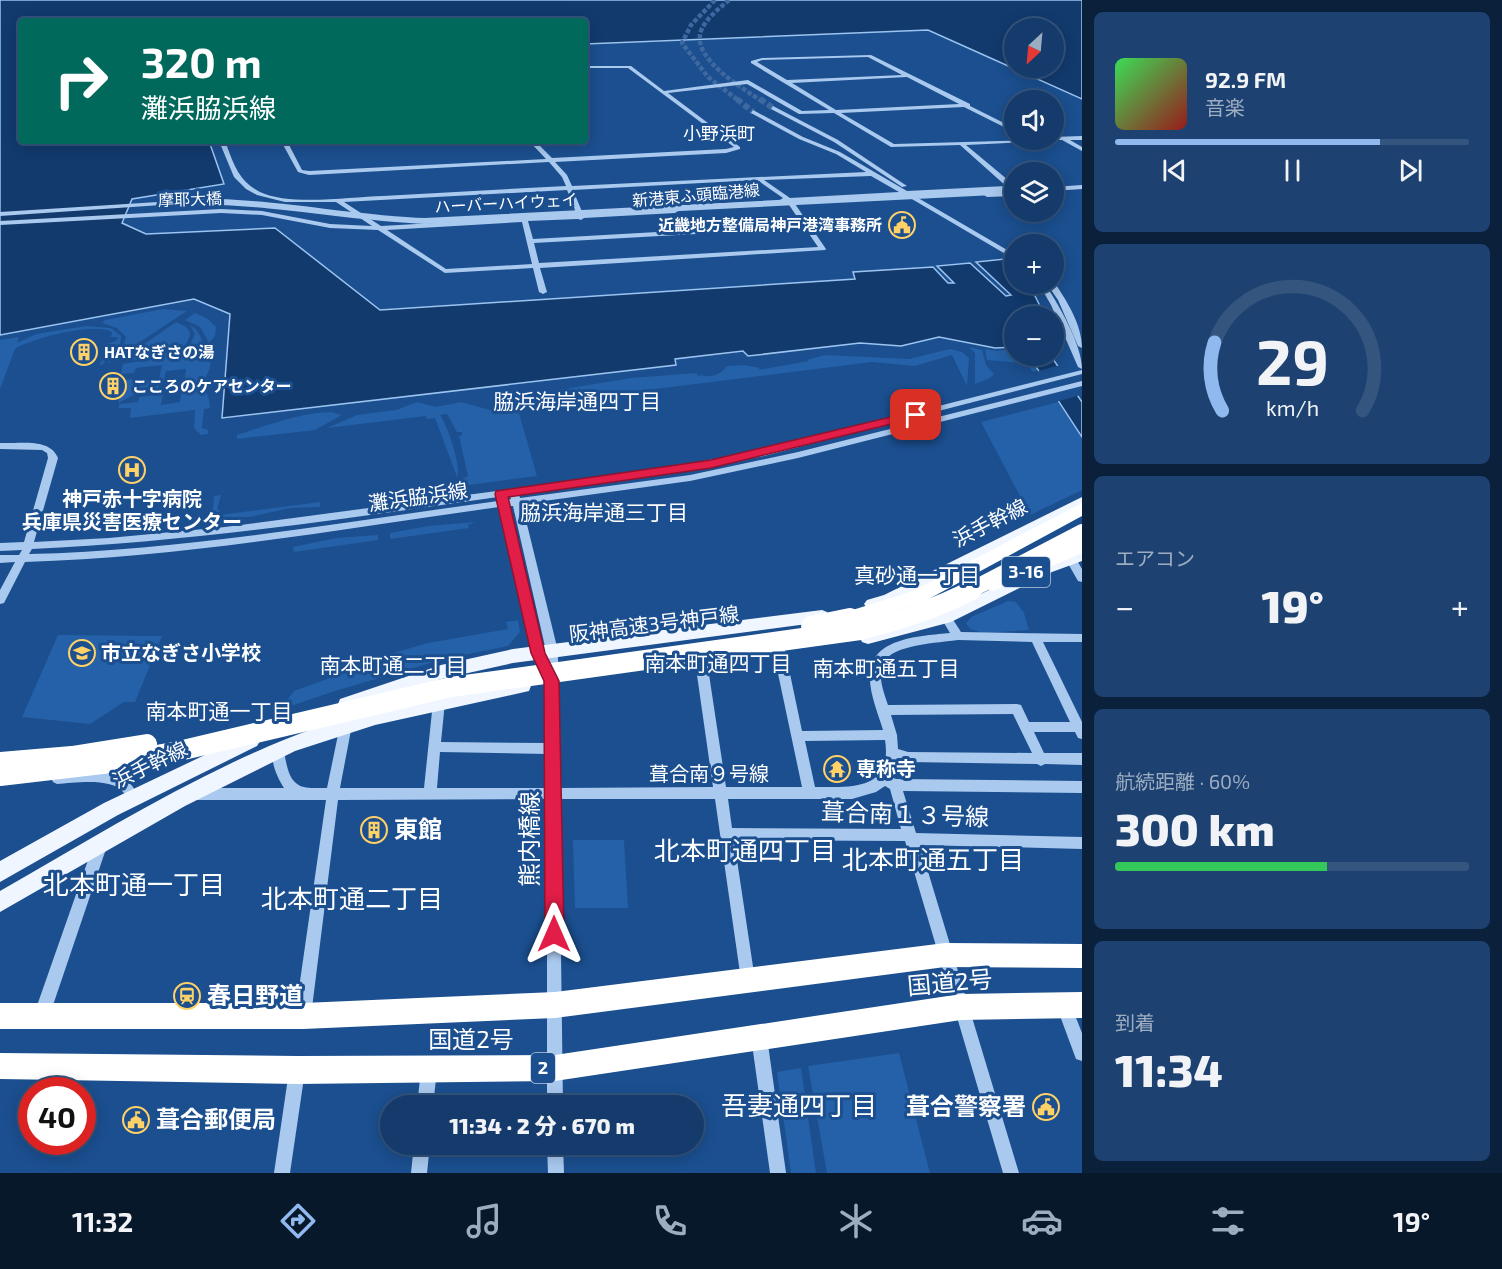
<!DOCTYPE html>
<html lang="ja">
<head>
<meta charset="utf-8">
<style>
  body { margin:0; font-family:"Exo 2","Noto Sans JP",sans-serif; background:#1d4271; color:#f1f3f6; height:100vh; display:flex; flex-direction:column; font-size:22px; white-space:nowrap }
  * { box-sizing:border-box; margin:0 }
  p { font-size:20px; color:#9dadc1 }
  .icon { flex:none; width:33px; height:33px; fill:none; stroke:currentColor; stroke-width:2; stroke-linecap:round; stroke-linejoin:round }
  .map { position:relative; flex:1; overflow:hidden }
  .sheet { display:flex; flex-direction:column; gap:12px; padding:12px; background:#0b203b; width:420px }
  .sheet>* { flex:none }
  .top-card { position:absolute; left:18px; top:18px; width:570px; height:126px; border-radius:6px; box-shadow:0 3px 15px #0003,0 0 0 2px #33557e; background:#00695c; color:#fff; overflow:hidden }
  .needle { width:39px; rotate:206deg }
  .fabs { position:absolute; left:1004px; top:18px; display:grid; gap:12px }
  .fabs a { display:grid; place-items:center; width:60px; height:60px; border-radius:50%; background:#143b6b; box-shadow:0 3px 15px #0003,0 0 0 2px #33557e; font-size:30px }
  .speed { position:absolute; left:18px; top:1077px; display:flex; gap:12px; font-size:30px; font-weight:700; text-align:center }
  .speed>* { display:grid; place-content:center; width:78px; height:78px; border-radius:50%; background:#143b6b; box-shadow:0 3px 15px #0003,0 0 0 2px #33557e; line-height:1 }
  .speed .limit { border:9px solid #d22; background:#fff; color:#111 }
  .pin { position:absolute; display:grid; place-items:center; width:51px; height:51px; color:#fff; margin:-26px; border-radius:12px; box-shadow:0 3px 9px #0006 }
  .me { position:absolute; width:66px; margin:-33px; rotate:0deg; stroke-linejoin:round; filter:drop-shadow(0 0 4px #0008) }
  .turn { display:flex; align-items:center; gap:21px; height:126px; padding:0 24px; font-size:27px }
  .turn .icon { width:78px; height:78px; stroke-width:2.5 }
  .turn b { display:block; font-size:42px; line-height:51px }
  .big { font-size:45px; font-weight:800; line-height:1.1 }
  .sheet .widget { flex:1; display:flex; flex-direction:column; justify-content:center; gap:9px; min-width:0; padding:0 21px; border-radius:9px; background:#1d4271 }
  .sheet .dial { align-items:center; gap:0 }
  .dial svg { height:156px; overflow:visible; fill:none; stroke:#33557e; stroke-width:7; stroke-linecap:round; text-anchor:middle }
  .dial text { fill:#f1f3f6; stroke:none }
  .song { display:flex; align-items:center; gap:18px }
  .cover { width:72px; height:72px; border-radius:9px; background:linear-gradient(135deg,hsl(130 70% 55%),hsl(0 70% 35%)) }
  .played { height:6px; border-radius:3px; background:linear-gradient(90deg,#90b9f0 75%,#33557e 75%) }
  .keys { display:flex; justify-content:space-around; direction:ltr }
  .heat { display:flex; justify-content:space-between; align-items:center; font-size:33px; direction:ltr }
  .charge { height:9px; border-radius:4px; background:linear-gradient(90deg,#34c759 60%,#33557e 0) }
  .trip { position:absolute; left:380px; top:1095px; width:324px; height:60px; border-radius:30px; background:#143b6b; box-shadow:0 3px 15px #0003,0 0 0 2px #33557e; font-weight:800; line-height:60px; text-align:center }
  .dock { display:flex; height:96px; justify-content:space-around; align-items:center; background:#08182b; color:#9dadc1 }
  .dock .icon { width:42px; height:42px }
  .dock .on { color:#90b9f0 }
  .dock b { font-size:27px; color:#f1f3f6 }
  main { display:flex; flex:1; min-height:0 }
  .map>svg:first-child { display:block }
  .green { fill:#2461a8 }
  .water { fill:#123a6d; stroke:#9cc4f0; stroke-width:1.5; fill-rule:evenodd }
  .pier { fill:#1b4f8f }
  .lines { fill:none; stroke-linecap:round; stroke-linejoin:round }
  .minor-tunnel-far1 { stroke:#3d69a0; stroke-width:4.5; stroke-dasharray:4.5 2; stroke-linecap:butt }
  .minor-tunnel { stroke:#3d69a0; stroke-width:6; stroke-dasharray:6 3; stroke-linecap:butt }
  .minor { fill:#a9c9ee; fill-rule:evenodd }
  .major { fill:#f0f6ff; fill-rule:evenodd }
  .highway { fill:#fff; fill-rule:evenodd }
  .minor-bridge { stroke:#a9c9ee; stroke-width:6 }
  .highway-bridge-far1 { stroke:#fff; stroke-width:16 }
  .highway-bridge { stroke:#fff; stroke-width:20 }
  .route { fill:#e11d48; stroke:#92132f; stroke-width:1.5 }
  .labels { text-anchor:middle; stroke-width:6; stroke-linejoin:round; paint-order:stroke }
  .far-street-label { font-size:16px; fill:#fff; stroke:#1b4f8f }
  .far-poi-label { font-size:16px; font-weight:bold; fill:#fff; stroke:#1b4f8f; text-anchor:start }
  .far-neighbourhood-label { font-size:18px; fill:#fff; stroke:#1b4f8f }
  .shield { fill:#1b4f8f; stroke:#bbcadd; stroke-width:1.5 }
  .shield-label { font-size:18px; font-weight:bold; fill:#fff }
  .street-label { font-size:20px; fill:#fff; stroke:#1b4f8f }
  .poi-label { font-size:20px; font-weight:bold; fill:#fff; stroke:#1b4f8f; text-anchor:start }
  .neighbourhood-label { font-size:21px; fill:#fff; stroke:#1b4f8f }
  .near-street-label { font-size:24px; fill:#fff; stroke:#1b4f8f }
  .near-poi-label { font-size:24px; font-weight:bold; fill:#fff; stroke:#1b4f8f; text-anchor:start }
  .near-neighbourhood-label { font-size:26px; fill:#fff; stroke:#1b4f8f }
</style>
</head>
<body>
<main>
<div class="map">
<svg width="1082" height="1173" viewBox="0 0 1082 1173">
  <rect width="100%" height="100%" fill="#1b4f8f"/>
  <g class="green">
    <path d="M163 309 187 311 105 365 123 348 126 337 117 328 102 323 105 320Z"/>
    <path d="M195 313 208 319 216 327 215 336 209 343 200 327 185 320Z"/>
    <path d="M176 322 185 326 190 332C189 360 143 361 123 359Z"/>
    <path d="M190 325C202 332 206 347 200 359L204 347C218 368 205 370 205 384 206 392 210 400 210 408L204 409 202 428 208 430V434L201 435 194 428 195 410 130 418 131 408H119V404L138 402 139 397 163 394 161 405 180 402 182 388H179L180 385 184 384 186 369 166 371 163 384H159L158 390 140 392 118 403 124 380 133 379 132 382 159 379 162 365 136 368 134 373 121 374 123 364 185 354 195 334Z"/>
    <path d="M86 326 111 328 121 336 120 346 102 365H99L112 345 107 344 116 341 118 337H111L112 332C95 322 33 338 15 349L0 389V340L19 337 17 343 36 334Z"/>
    <path d="M969 347 982 350 986 365 994 374 990 378 975 384V353Z"/>
    <path d="M1014 348V356H1026L1039 370 1033 372 1027 364 1022 363 987 360 985 349 997 351Z"/>
    <path d="M950 349 962 352 969 358 967 386 952 355 915 366 872 362 517 406 537 476 439 489 437 485 459 481 468 476 459 436 462 435V432H457L447 414 440 415C447 424 462 467 457 477L435 418 427 419 426 416 327 428 357 415 396 410 417 402 436 407 461 402 490 410 505 405 517 394H561L546 392 631 378 697 373 698 377 700 375C712 378 720 375 727 366L744 365 760 368 758 370 809 361 806 360 825 355 909 359Z"/>
    <path d="M1058 402 1082 437V490L1030 515 981 422Z"/>
    <path d="M331 412 342 415 315 430 237 439V435C265 426 303 412 331 412Z"/>
    <path d="M221 495 217 510H220L219 515 320 502V507L290 508 249 517 212 518 214 496Z"/>
    <path d="M475 522 468 525 469 528 390 539V533L428 526Z"/>
    <path d="M378 535V540L294 552 293 547 336 538Z"/>
    <path d="M1008 601 1016 602 1024 613 1029 630 983 633 970 629 966 623 971 617Z"/>
    <path d="M518 620 520 632 508 646 444 659 335 691 279 710 294 691 346 672 373 659 428 643 508 629 506 622Z"/>
    <path d="M58 635 162 636 135 702H124L90 724 22 717Z"/>
    <path d="M573 840H624L628 908H575Z"/>
    <path d="M899 1053 930 1173H827L808 1066Z"/>
    <path d="M801 1068 816 1173H791L777 1072Z"/>
  </g>
  <g class="water">
    <path d="M0 0H1082V99L928 30 585 44V21H21V141H209L224 184 132 199 122 223 146 234 275 228 380 310 855 279 853 272 933 267 948 283H954L937 266 970 263 1006 296 1011 295 976 262 1005 259 1014 268V284H1029L1045 316H1014V347L995 348 939 337 901 346 860 343 748 356 743 351 675 359 676 365 222 418 230 314 194 299 0 335ZM1014 28H1053V68H1014Z"/>
    <path d="M1029 356H1051L1082 402V437Z"/>
  </g>
  <path class="pier" d="M1061 365 1081 395 1055 402 1038 371Z"/>
  <g class="lines">
    <g class="minor-tunnel-far1">
      <path d="M715 0 691 25 682 43 708 77 739 101"/>
      <path d="M729 0C719 9 706 18 701 31 691 58 743 89 762 101"/>
    </g>
    <g class="minor-tunnel">
      <path d="M737 99 753 112"/>
      <path d="M760 99 773 108"/>
    </g>
    <g class="minor">
      <path d="M871 55 970 104V106L1014 128V132L964 107 841 113 894 144 1033 140 1031 142 966 145 1014 185V189L913 195 1014 254V259L905 195 793 201 826 249 825 250 540 268 547 292 543 294 539 292 533 268 445 273 378 230 330 228 262 215 221 213 0 225V221L221 209 262 211 330 224 372 226 336 202H285L257 195 246 189 234 177 219 141H225C233 162 238 181 260 192 289 206 350 197 383 196 444 193 505 189 566 186L562 177 549 162 309 175 298 172 281 141H287L302 170 309 171 546 159 529 141H535L552 158 726 149 734 147 628 68H585V66H631L664 91 748 80 802 111 829 110 751 63V61L762 58ZM868 57 902 75 787 80 757 62 762 60ZM907 77 959 104 836 110 792 83ZM747 84 799 114 834 113 891 147 960 145 1006 186 907 191 840 152 803 137 753 110 751 113 799 139 836 154 866 172 572 186 567 175 555 162 726 153 740 149V147L668 93ZM871 176 899 192 790 198 764 180ZM757 180 783 198 780 200 781 201 787 202 802 224 533 239 528 221 578 219 581 220 584 218 675 213 678 211 675 209 583 214 573 190ZM567 190 577 215 381 226 344 202ZM522 222 532 264 446 269 387 230ZM805 228 818 247 539 263 534 243Z"/>
      <path d="M773 106 838 140 907 186 902 187 834 142 771 109Z"/>
      <path d="M1082 136V140H1070L1082 147V151L1062 140H1051H1053V137Z"/>
      <path d="M1082 185V189L1053 191V187Z"/>
      <path d="M1014 192V196L987 197 984 195 987 193Z"/>
      <path d="M189 200 191 201V203L0 216V212Z"/>
      <path d="M1054 282C1067 301 1082 325 1082 348L1078 346 1058 300 1047 284Z"/>
      <path d="M1039 284H1045C1059 305 1082 345 1082 369L1078 367 1051 305Z"/>
      <path d="M1082 370V374L764 456 648 477 519 495 520 498 690 475 798 452 1082 381V386L798 458 690 481 522 504 558 651 559 788 713 787 695 661 697 658 701 656 705 658 707 661 726 787H802L773 650 775 647 779 645 783 647 785 650 802 731 883 730C878 713 869 693 870 675 871 637 922 636 950 633L941 618 942 615H950L961 632 1082 634V642H1043L1082 722V739L1078 738 1075 732H1034L1044 753H1082V765L1045 764 1041 766 1037 764 908 762 898 760 897 767 891 777 896 779 1082 781V793L903 791 916 833 1082 837V849L920 845 1019 1173H1003L905 841 734 840 755 980 753 985 748 987 743 985 741 980 715 799H559L563 1106H547V799L338 800 311 1016 308 1021 303 1024 298 1021 295 1016 326 800H197L192 798 191 794 192 790 197 788H284C277 777 269 760 274 747L278 746 282 747C285 753 285 759 287 766 293 791 307 788 327 788L340 725 342 721 346 720 350 721 352 725 340 788H424L433 702 435 698 439 697 443 698 445 702 441 742 547 743 546 679 532 653 499 507C342 529 184 557 25 562L4 603 0 604V590L15 562 0 563V555H19L22 550 0 551V543L24 542 48 458 47 453 42 450 0 449V443C18 444 50 437 58 458L34 542 109 538 225 527 648 471 764 450ZM510 496 511 499 507 500 505 497ZM498 497V501C342 522 186 550 29 554L32 549C188 542 343 519 498 497ZM508 506H513L546 651V659L544 653ZM958 640 1032 642 1070 722H1029L1021 705 1017 704 888 705C884 693 877 675 883 663 893 644 939 643 958 640ZM1013 714 1032 753 908 752 898 749 897 735 891 715ZM885 740C893 791 851 787 815 787L805 741ZM440 752 547 754V788H437ZM885 786 890 789 901 829 732 828 728 799H852L876 792Z"/>
      <path d="M1071 556 1075 557 1082 569V582L1078 581 1066 560Z"/>
      <path d="M90 771C114 772 129 774 139 798L138 802 133 804 128 802C127 799 126 796 124 793 112 777 75 783 57 784L53 782 51 778 53 774 57 772Z"/>
      <path d="M100 840 105 841 107 846 49 1017 46 1022 41 1025 36 1022 33 1017 93 846 95 841Z"/>
      <path d="M1064 997 1069 1000 1082 1033V1061L1076 1059 1056 1005 1059 1000Z"/>
      <path d="M759 1029 764 1032 767 1037 786 1173H770L751 1037 754 1032Z"/>
      <path d="M429 1062 435 1064 437 1070 433 1106H417L421 1070 423 1064Z"/>
      <path d="M297 1063 303 1065 305 1071 290 1173H274L289 1071 291 1065Z"/>
      <path d="M414 1144H430L427 1173H411Z"/>
      <path d="M547 1144H563L564 1173H548Z"/>
    </g>
    <g class="major">
      <path d="M1082 497V508L894 603 872 610 867 608 864 604 867 600 884 595Z"/>
      <path d="M1082 550V561L1052 572 951 622 868 644 862 642 860 638 862 634 868 632 942 613 1042 564Z"/>
      <path d="M822 610 827 612 830 616 827 620 822 622 513 663 441 679 346 711 340 709 338 704 340 699 441 665 513 649Z"/>
      <path d="M523 679 529 681 531 686 529 691 375 725 295 751 185 806 0 912V891C102 833 204 768 315 728 382 705 453 692 523 679Z"/>
      <path d="M251 733 257 736 260 741 257 746 118 815 0 882V861L104 803Z"/>
    </g>
    <g class="highway">
      <path d="M1082 503V516L925 601 850 625 843 623 841 618 843 613 913 591Z"/>
      <path d="M1082 539V553L993 591 987 589 984 584 987 579Z"/>
      <path d="M945 943 1082 944V968L945 967 555 1018 303 1029H0V1003H303L555 992Z"/>
      <path d="M1082 992V1018L961 1020 555 1081 297 1084 0 1079V1053L297 1056 555 1055 961 994Z"/>
    </g>
    <path class="minor-bridge" d="M189 202C268 200 346 218 425 221L1014 191"/>
    <path class="highway-bridge-far1" d="M969 591 1082 532"/>
    <g class="highway-bridge">
      <path d="M811 626 850 618"/>
      <path d="M0 762 72 756 147 744"/>
      <path d="M0 776 111 763 179 751 451 687 860 630C899 620 936 609 972 590"/>
    </g>
  </g>
  <path class="route" d="M916 411 922 415 920 417 711 468 508 497 545 653 559 681 564 934 561 940 554 943 548 940 545 934 544 681 531 653 495 494 496 491 711 460Z"/>
  <defs>
    <symbol id="civic-ring" viewBox="-11 -11 22 22"><circle r="9.5" fill="#1b4f8f" stroke="#ffd166" stroke-width="1.5"/><path d="M-.6-6.5H3V-4.5H.6V-3L4-1V1h2V6H-6V1h2V-1L-.6-3ZM-1.2 2.5V6h2.4V2.5Z" fill="#ffd166"/></symbol>
    <symbol id="building-ring" viewBox="-11 -11 22 22"><circle r="9.5" fill="#1b4f8f" stroke="#ffd166" stroke-width="1.5"/><path d="M-4-6H4V6H1V3H-1V6H-4ZM-2.5-4.3h1.7v1.8h-1.7ZM.8-4.3h1.7v1.8H.8ZM-2.5-1h1.7V.8h-1.7ZM.8-1h1.7V.8H.8Z" fill="#ffd166"/></symbol>
    <symbol id="hospital-ring" viewBox="-11 -11 22 22"><circle r="9.5" fill="#1b4f8f" stroke="#ffd166" stroke-width="1.5"/><path d="M-5-5h3v3.5h4V-5h3V5h-3V1.5h-4V5h-3Z" fill="#ffd166"/></symbol>
    <symbol id="school-ring" viewBox="-11 -11 22 22"><circle r="9.5" fill="#1b4f8f" stroke="#ffd166" stroke-width="1.5"/><path d="M0-5L7-2L0 1L-7-2ZM-4 1L0 2.5L4 1V4Q0 6-4 4Z" fill="#ffd166"/></symbol>
    <symbol id="temple-ring" viewBox="-11 -11 22 22"><circle r="9.5" fill="#1b4f8f" stroke="#ffd166" stroke-width="1.5"/><path d="M0-6L5-2H3V0L6.5 2.5H4V6H1.5V3h-3V6H-4V2.5H-6.5L-3 0V-2H-5Z" fill="#ffd166"/></symbol>
    <symbol id="station-ring" viewBox="-11 -11 22 22"><circle r="9.5" fill="#1b4f8f" stroke="#ffd166" stroke-width="1.5"/><path d="M-3-6H3Q5-6 5-4V2Q5 4 3 4L4.5 6H3L1.5 4h-3L-3 6H-4.5L-3 4Q-5 4-5 2V-4Q-5-6-3-6ZM-3.5-4v3h7v-3ZM-3.5 1v1.5H-2V1ZM2 1v1.5H3.5V1Z" fill="#ffd166"/></symbol>
  </defs>
  <g fill-rule="evenodd">
    <use href="#civic-ring" x="887" y="210" width="30" height="30"/>
    <use href="#building-ring" x="69" y="337" width="30" height="30"/>
    <use href="#building-ring" x="98" y="371" width="30" height="30"/>
    <use href="#hospital-ring" x="117" y="455" width="30" height="30"/>
    <use href="#school-ring" x="67" y="638" width="30" height="30"/>
    <use href="#temple-ring" x="822" y="754" width="30" height="30"/>
    <use href="#building-ring" x="359" y="815" width="30" height="30"/>
    <use href="#station-ring" x="172" y="981" width="30" height="30"/>
    <use href="#civic-ring" x="1031" y="1092" width="30" height="30"/>
    <use href="#civic-ring" x="121" y="1105" width="30" height="30"/>
  </g>
  <g class="labels">
    <g class="far-street-label">
      <text transform="translate(696 195) rotate(-5)" y="6">新港東ふ頭臨港線</text>
      <text transform="translate(190 199) rotate(-2)" y="6">摩耶大橋</text>
      <text transform="translate(506 203) rotate(-3)" y="6">ハーバーハイウェイ</text>
    </g>
    <g class="far-poi-label">
      <text x="882" y="231" text-anchor="end">近畿地方整備局神戸港湾事務所</text>
      <text x="104" y="358">HATなぎさの湯</text>
      <text x="132" y="392">こころのケアセンター</text>
    </g>
    <g class="far-neighbourhood-label">
      <text x="719" y="140">小野浜町</text>
    </g>
    <g class="shield">
      <rect x="1002" y="557" width="48" height="30" rx="4.5"/>
      <rect x="531" y="1053" width="24" height="30" rx="4.5"/>
    </g>
    <g class="shield-label">
      <text x="1026" y="578">3-16</text>
      <text x="543" y="1074">2</text>
    </g>
    <g class="street-label">
      <text transform="translate(418 497) rotate(-8)" y="7">灘浜脇浜線</text>
      <text transform="translate(990 523) rotate(-27)" y="7">浜手幹線</text>
      <text transform="translate(654 624) rotate(-7)" y="7">阪神高速3号神戸線</text>
      <text transform="translate(150 765) rotate(-26)" y="7">浜手幹線</text>
      <text x="709" y="781">葺合南９号線</text>
    </g>
    <g class="poi-label">
      <text x="132" y="506" text-anchor="middle">神戸赤十字病院<tspan x="132" dy="23">兵庫県災害医療センター</tspan></text>
      <text x="101" y="660">市立なぎさ小学校</text>
      <text x="856" y="776">専称寺</text>
    </g>
    <g class="neighbourhood-label">
      <text x="577" y="409">脇浜海岸通四丁目</text>
      <text x="604" y="520">脇浜海岸通三丁目</text>
      <text x="917" y="583">真砂通一丁目</text>
      <text x="718" y="671">南本町通四丁目</text>
      <text x="393" y="673">南本町通二丁目</text>
      <text x="886" y="676">南本町通五丁目</text>
      <text x="219" y="719">南本町通一丁目</text>
    </g>
    <g class="near-street-label">
      <text transform="translate(905 815) rotate(2)" y="8">葺合南１３号線</text>
      <text transform="translate(530 839) rotate(-90)" y="8">熊内橋線</text>
      <text transform="translate(950 983) rotate(-5)" y="8">国道2号</text>
      <text x="471" y="1048">国道2号</text>
    </g>
    <g class="near-poi-label">
      <text x="394" y="838">東館</text>
      <text x="207" y="1004">春日野道</text>
      <text x="1026" y="1115" text-anchor="end">葺合警察署</text>
      <text x="156" y="1128">葺合郵便局</text>
    </g>
    <g class="near-neighbourhood-label">
      <text x="745" y="860">北本町通四丁目</text>
      <text x="933" y="869">北本町通五丁目</text>
      <text x="134" y="894">北本町通一丁目</text>
      <text x="352" y="908">北本町通二丁目</text>
      <text x="799" y="1115">吾妻通四丁目</text>
    </g>
  </g>
</svg>
<div class="fabs">
<a><svg class="needle" viewBox="-14 -14 28 28"><path d="M0-13l5 13h-10z" fill="#e53935"/><path d="M0 13l5-13h-10z" fill="#9dadc1"/></svg></a>
<a><svg class="icon" aria-label="sound" viewBox="0 0 24 24"><path d="M4 9h4l5-4v14l-5-4H4zM17 9q2 3 0 6"/></svg></a>
<a><svg class="icon" aria-label="layers" viewBox="0 0 24 24"><path d="M12 4l9 5-9 5-9-5zM3 14l9 5 9-5"/></svg></a>
<a>+</a>
<a>−</a>
</div>
<div class="speed"><div class="limit">40</div></div>
<div class="pin" style="left:916px;top:415px;background:#d93025"><svg class="icon" aria-label="arrive" viewBox="0 0 24 24"><path d="M6 21V4h12l-3 4 3 4H6"/></svg></div>
<svg class="me" style="left:554px;top:934px" viewBox="-20 -20 40 40"><path d="M0-17L14 15 0 8-14 15z" fill="#e11d48" stroke="#fff" stroke-width="4"/></svg>
<div class="trip">11:34 · 2 分 · 670 m</div>
<div class="top-card">
<div class="turn"><svg class="icon" aria-label="right" viewBox="0 0 24 24"><path d="M7 20v-9h11M14 6l5 5-5 5"/></svg><div><b>320 m</b>灘浜脇浜線</div></div>
</div>
</div>
<section class="sheet">
<div class="widget">
<div class="song"><i class="cover"></i><div><b>92.9 FM</b><p>音楽</p></div></div>
<div class="played"></div>
<div class="keys"><svg class="icon" aria-label="previous" viewBox="0 0 24 24"><path d="M18 5L8 12l10 7zM5 5v14"/></svg><svg class="icon" aria-label="pause" viewBox="0 0 24 24"><path d="M8 5v14M16 5v14"/></svg><svg class="icon" aria-label="next" viewBox="0 0 24 24"><path d="M6 5l10 7-10 7zM19 5v14"/></svg></div>
</div>
<div class="widget dial"><svg viewBox="0 0 100 80">
<path d="M14 69A42 42 0 1 1 86 69"/>
<path d="M14 69A42 42 0 0 1 10 34" stroke="#90b9f0"/>
<text x="50" y="56" font-size="32" font-weight="700">29</text>
<text x="50" y="72" font-size="11">km/h</text>
</svg></div>
<div class="widget"><p>エアコン</p>
<div class="heat"><a>−</a><b class="big">19°</b><a>+</a></div>
</div>
<div class="widget"><p>航続距離 · 60%</p><b class="big">300 km</b><div class="charge"></div></div>
<div class="widget"><p>到着</p><b class="big">11:34</b></div>
</section>
</main>
<nav class="dock">
<b>11:32</b>
<svg class="icon on" aria-label="directions" viewBox="0 0 24 24"><path d="M12 3l9 9-9 9-9-9zM9 14v-3h6M13 9l2 2-2 2"/></svg>
<svg class="icon" aria-label="music" viewBox="0 0 24 24"><path d="M9 18V5l10-2v13"/><circle cx="6" cy="18" r="3"/><circle cx="16" cy="16" r="3"/></svg>
<svg class="icon" aria-label="phone" viewBox="0 0 24 24"><path d="M5 4h4l2 5-3 2q2 4 5 5l2-3 5 2v4C11 20 4 13 5 4z"/></svg>
<svg class="icon" aria-label="climate" viewBox="0 0 24 24"><path d="M12 3v18M4 7l16 10M4 17L20 7"/></svg>
<svg class="icon" aria-label="car" viewBox="0 0 24 24"><path d="M5 17H2v-5l4-1 3-4h7l3 4 3 1v5h-3M9 17h6M6 11h13"/><circle cx="7" cy="17" r="2"/><circle cx="17" cy="17" r="2"/></svg>
<svg class="icon" aria-label="filters" viewBox="0 0 24 24"><path d="M4 7h16M4 17h16"/><circle cx="9" cy="7" r="2"/><circle cx="15" cy="17" r="2"/></svg>
<b>19°</b>
</nav>
</body>
</html>
